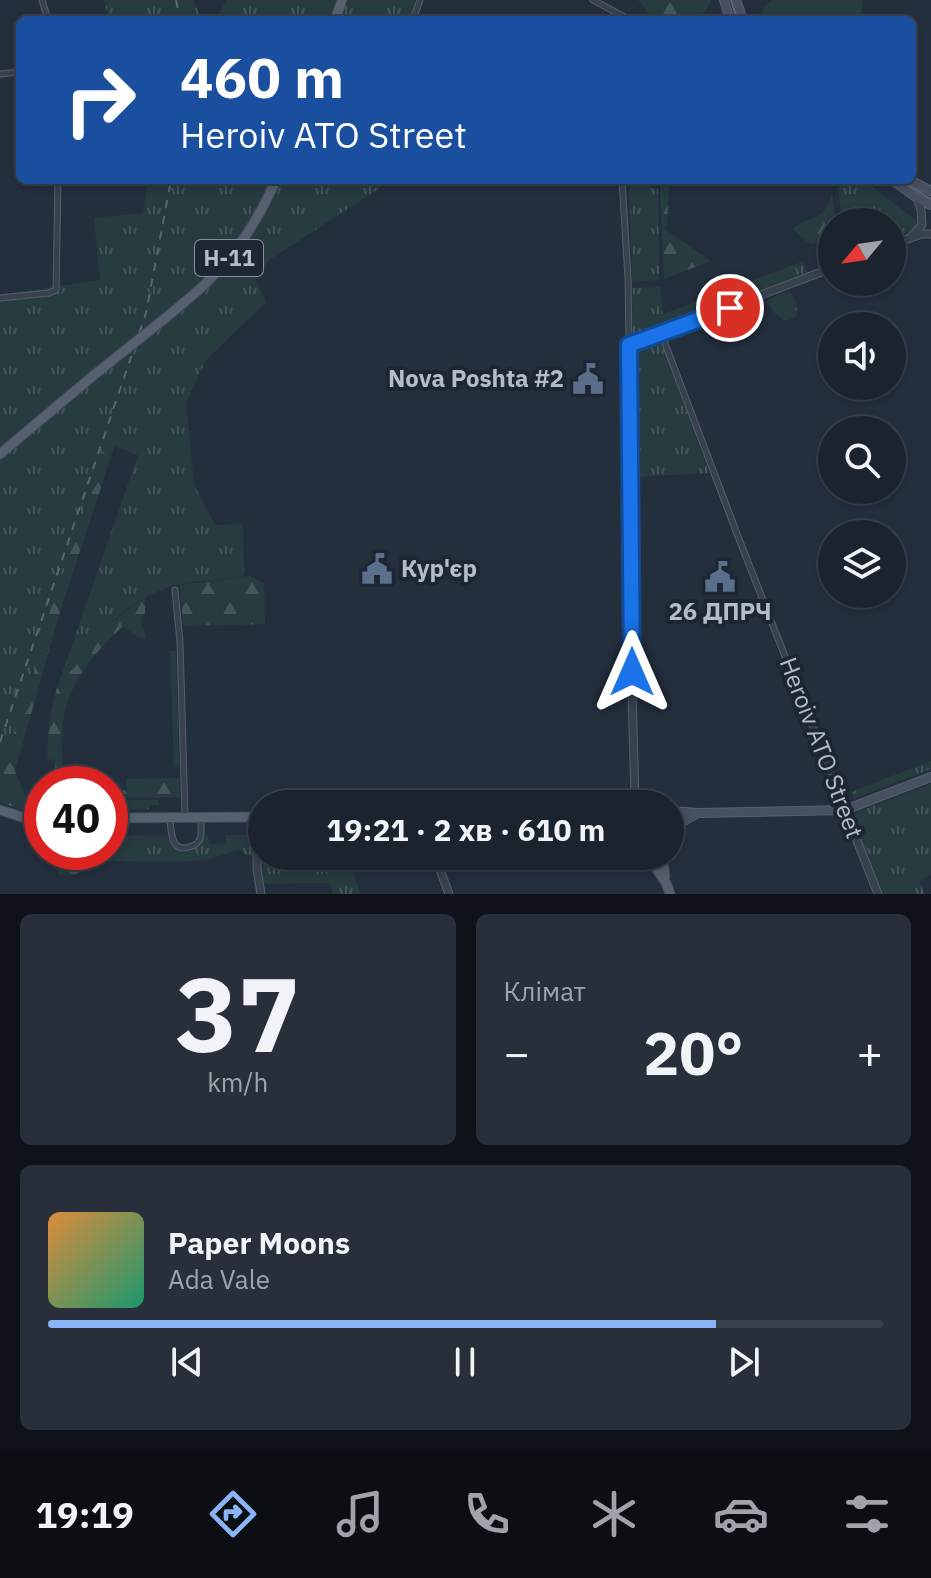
<!DOCTYPE html>
<html lang="uk">
<head>
<meta charset="utf-8">
<style>
  body { margin:0; font-family:"IBM Plex Sans",sans-serif; background:#282f3a; color:#f1f3f6; height:100vh; display:flex; flex-direction:column; font-size:30px; white-space:nowrap }
  * { box-sizing:border-box; margin:0 }
  p { font-size:26px; color:#a0a4aa }
  .icon { flex:none; width:44px; height:44px; fill:none; stroke:currentColor; stroke-width:2; stroke-linecap:round; stroke-linejoin:round }
  .map { position:relative; height:894px; overflow:hidden }
  .side { display:flex; flex-direction:column; gap:20px; padding:20px; background:#0f1319; flex:1 }
  .side>* { flex:none }
  .hud { position:absolute; left:16px; top:16px; width:900px; height:168px; border-radius:12px; box-shadow:0 4px 12px #0003,0 0 0 2px #39404a; background:#1a4fa0; color:#fff; overflow:hidden }
  .needle { width:52px; rotate:241deg }
  .controls { position:absolute; left:818px; top:208px; display:grid; gap:16px }
  .controls a { display:grid; place-items:center; width:88px; height:88px; border-radius:50%; background:#1b232e; box-shadow:0 4px 12px #0003,0 0 0 2px #39404a; font-size:40px }
  .speed { position:absolute; left:24px; top:766px; display:flex; gap:16px; font-size:40px; font-weight:700; text-align:center }
  .speed>* { display:grid; place-content:center; width:104px; height:104px; border-radius:50%; background:#1b232e; box-shadow:0 4px 12px #0003,0 0 0 2px #39404a; line-height:1 }
  .speed .limit { border:12px solid #d22; background:#fff; color:#111 }
  .pin { position:absolute; display:grid; place-items:center; width:68px; height:68px; color:#fff; margin:-34px; border:4px solid #fff; border-radius:50%; box-shadow:0 2px 8px #0007 }
  .me { position:absolute; width:88px; margin:-44px; rotate:0deg; stroke-linejoin:round; filter:drop-shadow(0 0 6px #0008) }
  .turn { display:flex; align-items:center; gap:28px; height:168px; padding:0 32px; font-size:36px }
  .turn .icon { width:104px; height:104px; stroke-width:2.5 }
  .turn b { display:block; font-size:56px; line-height:68px }
  .big { font-size:60px; font-weight:800; line-height:1.1 }
  .side .widget { flex:1; display:flex; flex-direction:column; justify-content:center; gap:12px; min-width:0; padding:0 28px; border-radius:12px; background:#282f3a }
  .side .dial { align-items:center; gap:0 }
  .dial b { font-size:104px; line-height:1 }
  .song { display:flex; align-items:center; gap:24px }
  .cover { width:96px; height:96px; border-radius:12px; background:linear-gradient(135deg,hsl(30 70% 55%),hsl(160 70% 35%)) }
  .played { height:8px; border-radius:4px; background:linear-gradient(90deg,#8ab4f8 80%,#39404a 80%) }
  .keys { display:flex; justify-content:space-around; direction:ltr }
  .heat { display:flex; justify-content:space-between; align-items:center; font-size:44px; direction:ltr }
  .side .tiles { flex:1; display:grid; gap:20px; grid-template-columns:1fr 1fr }
  .widget:last-child { grid-column:span 2 }
  .trip { position:absolute; left:248px; top:790px; width:436px; height:80px; border-radius:40px; background:#1b232e; box-shadow:0 4px 12px #0003,0 0 0 2px #39404a; font-weight:800; line-height:80px; text-align:center }
  .menu { display:flex; height:128px; justify-content:space-around; align-items:center; background:#0b0e12; color:#a0a4aa }
  .menu .icon { width:56px; height:56px }
  .menu .on { color:#8ab4f8 }
  .menu b { font-size:36px; color:#f1f3f6 }
  .map>svg:first-child { display:block }
  .grass { fill:url(#grass-tufts) }
  .forest { fill:url(#forest-firs) }
  .pitch { fill:#263c3f }
  .lines { fill:none; stroke-linecap:round; stroke-linejoin:round }
  .minor-casing { stroke:#565f6c; stroke-width:7 }
  .tertiary-casing { stroke:#565f6c; stroke-width:9 }
  .secondary-casing { stroke:#565f6c; stroke-width:10 }
  .primary-casing { stroke:#414a57; stroke-width:11 }
  .minor { stroke:#38414e; stroke-width:5 }
  .tertiary { stroke:#38414e; stroke-width:7 }
  .secondary { stroke:#465061; stroke-width:8 }
  .primary { stroke:#56606e; stroke-width:9 }
  .tram { stroke:#5a6575; stroke-width:2 }
  .rail { stroke:#5a6575; stroke-width:2; stroke-dasharray:8 8; stroke-linecap:butt }
  .primary-bridge-casing { stroke:#414a57; stroke-width:11; stroke-linecap:butt }
  .primary-bridge { stroke:#56606e; stroke-width:9 }
  .route-casing { stroke:#114b97; stroke-width:20 }
  .route { stroke:#1a73e8; stroke-width:14 }
  .labels { text-anchor:middle; stroke-width:8; stroke-linejoin:round; paint-order:stroke }
  .shield { fill:#1d2633; stroke:#878f9c; stroke-width:2 }
  .shield-label { font-size:22px; font-weight:bold; fill:#b4bcc9 }
  .poi-label { font-size:24px; font-weight:bold; fill:#b4bcc9; stroke:#1d2633; text-anchor:end }
  .street-label { font-size:24px; fill:#b4bcc9; stroke:#1d2633 }
</style>
</head>
<body>
<div class="map">
<svg width="931" height="894" viewBox="0 0 931 894">
  <defs>
    <pattern id="grass-tufts" width="24" height="20" patternUnits="userSpaceOnUse" patternTransform="scale(2)"><rect width="24" height="20" fill="#263c3f"/><path d="M3 7l-1-3M5 7V3M7 7l1-3M15 17l-1-3M17 17v-4M19 17l1-3" fill="none" stroke="#435659"/></pattern>
    <pattern id="forest-firs" width="22" height="20" patternUnits="userSpaceOnUse" patternTransform="scale(2)"><rect width="22" height="20" fill="#263c3f"/><path d="M5 1l3.5 6h-7zM16 11l3.5 6h-7z" fill="#435659"/></pattern>
  </defs>
  <rect width="100%" height="100%" fill="#242f3e"/>
  <g class="grass">
    <path d="M104 0H194L201 20H109Z"/>
    <path d="M227 0H420L413 20H215Z"/>
    <path d="M148 180H382L380 188 269 260 255 279 266 302 206 360 186 402 194 485 215 525 243 524 244 576C224 579 202 580 182 584 131 594 101 630 73 670L64 668 138 455 106 443 81 522 33 660C35 688 13 737 0 763V295L100 280 94 218 143 213Z"/>
    <path d="M629 180H652V188L658 189 659 280 632 282Z"/>
    <path d="M837 180H864L918 222 915 230 892 239V222H842Z"/>
    <path d="M802 262 807 272 633 340 632 288 660 287 663 314Z"/>
    <path d="M789 291 797 303 796 317 785 321 774 312 767 302 768 299Z"/>
    <path d="M660 339 709 473 636 477 635 348Z"/>
    <path d="M931 761V769L854 799 851 792Z"/>
    <path d="M931 784V875L919 881 925 894H883L854 820 855 815 860 811Z"/>
    <path d="M110 800H159V805H149V809L110 810Z"/>
    <path d="M262 824V856H346L361 894H332V886L328 883 262 884 260 869V829Z"/>
    <path d="M110 835 167 836 172 845 183 852C194 850 200 846 203 836L208 835 209 844H225L226 835H253V856L246 855 241 850C227 851 219 858 204 860 172 863 139 861 106 861V852H110Z"/>
  </g>
  <g class="forest">
    <path d="M638 0H711C700 28 677 20 652 20L647 10Z"/>
    <path d="M655 180 669 181 667 225 663 228 711 261 664 279 660 185 655 184Z"/>
    <path d="M832 193 836 222H832V237L819 243 810 244 793 229C811 213 823 225 832 193Z"/>
    <path d="M106 442 115 445 59 615 15 771 30 807 27 810H22L0 802V763L14 734 34 672 33 660 81 522Z"/>
    <path d="M250 576 264 583 265 624 183 626 180 585Z"/>
    <path d="M145 597V616L141 617V627L144 628 146 638H139L123 626C95 652 69 682 63 721 60 741 63 763 63 784H56L55 760 47 759C48 726 52 697 64 668L73 670C97 635 111 621 145 597Z"/>
    <path d="M170 651H176L179 767H174Z"/>
    <path d="M179 778 180 797 110 798V791L127 790 126 779Z"/>
    <path d="M72 853 85 858 92 865 73 876 59 875 56 869 59 859Z"/>
  </g>
  <path class="pitch" d="M772 0H862C864 8 862 14 857 20H760L763 8Z"/>
  <g class="lines">
    <defs>
      <g id="minor">
        <path d="M42 0 48 20"/>
        <path d="M593 0 630 20"/>
        <path d="M413 20 420 0"/>
        <path d="M0 74 20 72"/>
        <path d="M622 180 628 278 629 344"/>
        <path d="M0 298 49 293 56 290 58 180"/>
        <path d="M661 333 739 539 845 809"/>
        <path d="M175 590 180 642 185 817"/>
        <path d="M170 819C171 831 171 853 189 847 194 846 198 843 200 839 202 833 201 824 201 818"/>
      </g>
      <g id="tertiary">
        <path d="M911 237 922 225 921 210 917 198"/>
        <path d="M892 245 921 234H931"/>
        <path d="M635 798 632 692 629 345 832 268"/>
        <path d="M845 810 878 894"/>
        <path d="M257 817V869L261 894"/>
        <path d="M435 856 449 894"/>
      </g>
      <g id="secondary">
        <path d="M724 0 730 20"/>
        <path d="M736 0 743 20"/>
        <path d="M892 180 917 198 931 205"/>
        <path d="M910 180 931 191"/>
        <path d="M670 811 699 813 845 810 931 777"/>
        <path d="M671 834 677 825 698 813"/>
      </g>
      <g id="primary">
        <path d="M335 20 342 0"/>
        <path d="M163 320C179 306 196 294 210 279 239 251 260 216 276 180"/>
        <path d="M0 454 94 375"/>
        <path d="M622 804 635 798 652 804"/>
        <path d="M0 810 25 818 42 819"/>
        <path d="M110 818 262 817"/>
        <path d="M670 826V837"/>
        <path d="M648 856 666 883 670 894"/>
        <path d="M662 856 665 876"/>
      </g>
    </defs>
    <use href="#minor" class="minor-casing"/>
    <use href="#tertiary" class="tertiary-casing"/>
    <use href="#secondary" class="secondary-casing"/>
    <use href="#primary" class="primary-casing"/>
    <use href="#minor" class="minor"/>
    <use href="#tertiary" class="tertiary"/>
    <use href="#secondary" class="secondary"/>
    <use href="#primary" class="primary"/>
    <g class="tram">
      <path d="M731 0 737 20"/>
      <path d="M899 180 931 199"/>
    </g>
    <g class="rail">
      <path d="M176 0 180 20"/>
      <path d="M0 742 146 313 171 180"/>
    </g>
    <defs>
      <path id="primary-bridge" d="M94 375 163 320"/>
    </defs>
    <use href="#primary-bridge" class="primary-bridge-casing"/>
    <use href="#primary-bridge" class="primary-bridge"/>
  </g>
  <g class="lines">
    <defs>
      <path id="route" d="M632 672 629 345 730 308"/>
    </defs>
    <use href="#route" class="route-casing"/>
    <use href="#route" class="route"/>
  </g>
  <defs>
    <symbol id="civic-bare" viewBox="-9 -9 18 18"><path d="M-.6-6.5H3V-4.5H.6V-3L4-1V1h2V6H-6V1h2V-1L-.6-3ZM-1.2 2.5V6h2.4V2.5Z" fill="#5c6f8a" stroke="#1d2633" stroke-width="2.5" paint-order="stroke"/></symbol>
  </defs>
  <g fill-rule="evenodd">
    <use href="#civic-bare" x="566" y="357" width="44" height="44"/>
    <use href="#civic-bare" x="355" y="547" width="44" height="44"/>
    <use href="#civic-bare" x="698" y="555" width="44" height="44"/>
  </g>
  <g class="labels">
    <rect class="shield" x="195" y="240" width="68" height="36" rx="6"/>
    <g class="shield-label">
      <text x="229" y="266">Н-11</text>
    </g>
    <g class="poi-label">
      <text x="564" y="387">Nova Poshta #2</text>
      <text x="401" y="577" text-anchor="start">Кур'єр</text>
      <text x="720" y="620" text-anchor="middle">26 ДПРЧ</text>
    </g>
    <g class="street-label">
      <text transform="translate(821 748) rotate(69)" y="8">Heroiv ATO Street</text>
    </g>
  </g>
</svg>
<div class="controls">
<a><svg class="needle" viewBox="-14 -14 28 28"><path d="M0-13l5 13h-10z" fill="#e53935"/><path d="M0 13l5-13h-10z" fill="#a0a4aa"/></svg></a>
<a><svg class="icon" aria-label="sound" viewBox="0 0 24 24"><path d="M4 9h4l5-4v14l-5-4H4zM17 9q2 3 0 6"/></svg></a>
<a><svg class="icon" aria-label="search" viewBox="0 0 24 24"><circle cx="10" cy="10" r="6"/><path d="M15 15l6 6"/></svg></a>
<a><svg class="icon" aria-label="layers" viewBox="0 0 24 24"><path d="M12 4l9 5-9 5-9-5zM3 14l9 5 9-5"/></svg></a>
</div>
<div class="speed"><div class="limit">40</div></div>
<div class="pin" style="left:730px;top:308px;background:#d93025"><svg class="icon" aria-label="arrive" viewBox="0 0 24 24"><path d="M6 21V4h12l-3 4 3 4H6"/></svg></div>
<svg class="me" style="left:632px;top:672px" viewBox="-20 -20 40 40"><path d="M0-17L14 15 0 8-14 15z" fill="#1a73e8" stroke="#fff" stroke-width="4"/></svg>
<div class="trip">19:21 · 2 хв · 610 m</div>
<div class="hud">
<div class="turn"><svg class="icon" aria-label="right" viewBox="0 0 24 24"><path d="M7 20v-9h11M14 6l5 5-5 5"/></svg><div><b>460 m</b>Heroiv ATO Street</div></div>
</div>
</div>
<section class="side">
<div class="tiles">
<div class="widget dial"><b>37</b><p>km/h</p></div>
<div class="widget"><p>Клімат</p>
<div class="heat"><a>−</a><b class="big">20°</b><a>+</a></div>
</div>
<div class="widget">
<div class="song"><i class="cover"></i><div><b>Paper Moons</b><p>Ada Vale</p></div></div>
<div class="played"></div>
<div class="keys"><svg class="icon" aria-label="previous" viewBox="0 0 24 24"><path d="M18 5L8 12l10 7zM5 5v14"/></svg><svg class="icon" aria-label="pause" viewBox="0 0 24 24"><path d="M8 5v14M16 5v14"/></svg><svg class="icon" aria-label="next" viewBox="0 0 24 24"><path d="M6 5l10 7-10 7zM19 5v14"/></svg></div>
</div>
</div>
</section>
<nav class="menu">
<b>19:19</b>
<svg class="icon on" aria-label="directions" viewBox="0 0 24 24"><path d="M12 3l9 9-9 9-9-9zM9 14v-3h6M13 9l2 2-2 2"/></svg>
<svg class="icon" aria-label="music" viewBox="0 0 24 24"><path d="M9 18V5l10-2v13"/><circle cx="6" cy="18" r="3"/><circle cx="16" cy="16" r="3"/></svg>
<svg class="icon" aria-label="phone" viewBox="0 0 24 24"><path d="M5 4h4l2 5-3 2q2 4 5 5l2-3 5 2v4C11 20 4 13 5 4z"/></svg>
<svg class="icon" aria-label="climate" viewBox="0 0 24 24"><path d="M12 3v18M4 7l16 10M4 17L20 7"/></svg>
<svg class="icon" aria-label="car" viewBox="0 0 24 24"><path d="M5 17H2v-5l4-1 3-4h7l3 4 3 1v5h-3M9 17h6M6 11h13"/><circle cx="7" cy="17" r="2"/><circle cx="17" cy="17" r="2"/></svg>
<svg class="icon" aria-label="filters" viewBox="0 0 24 24"><path d="M4 7h16M4 17h16"/><circle cx="9" cy="7" r="2"/><circle cx="15" cy="17" r="2"/></svg>
</nav>
</body>
</html>
